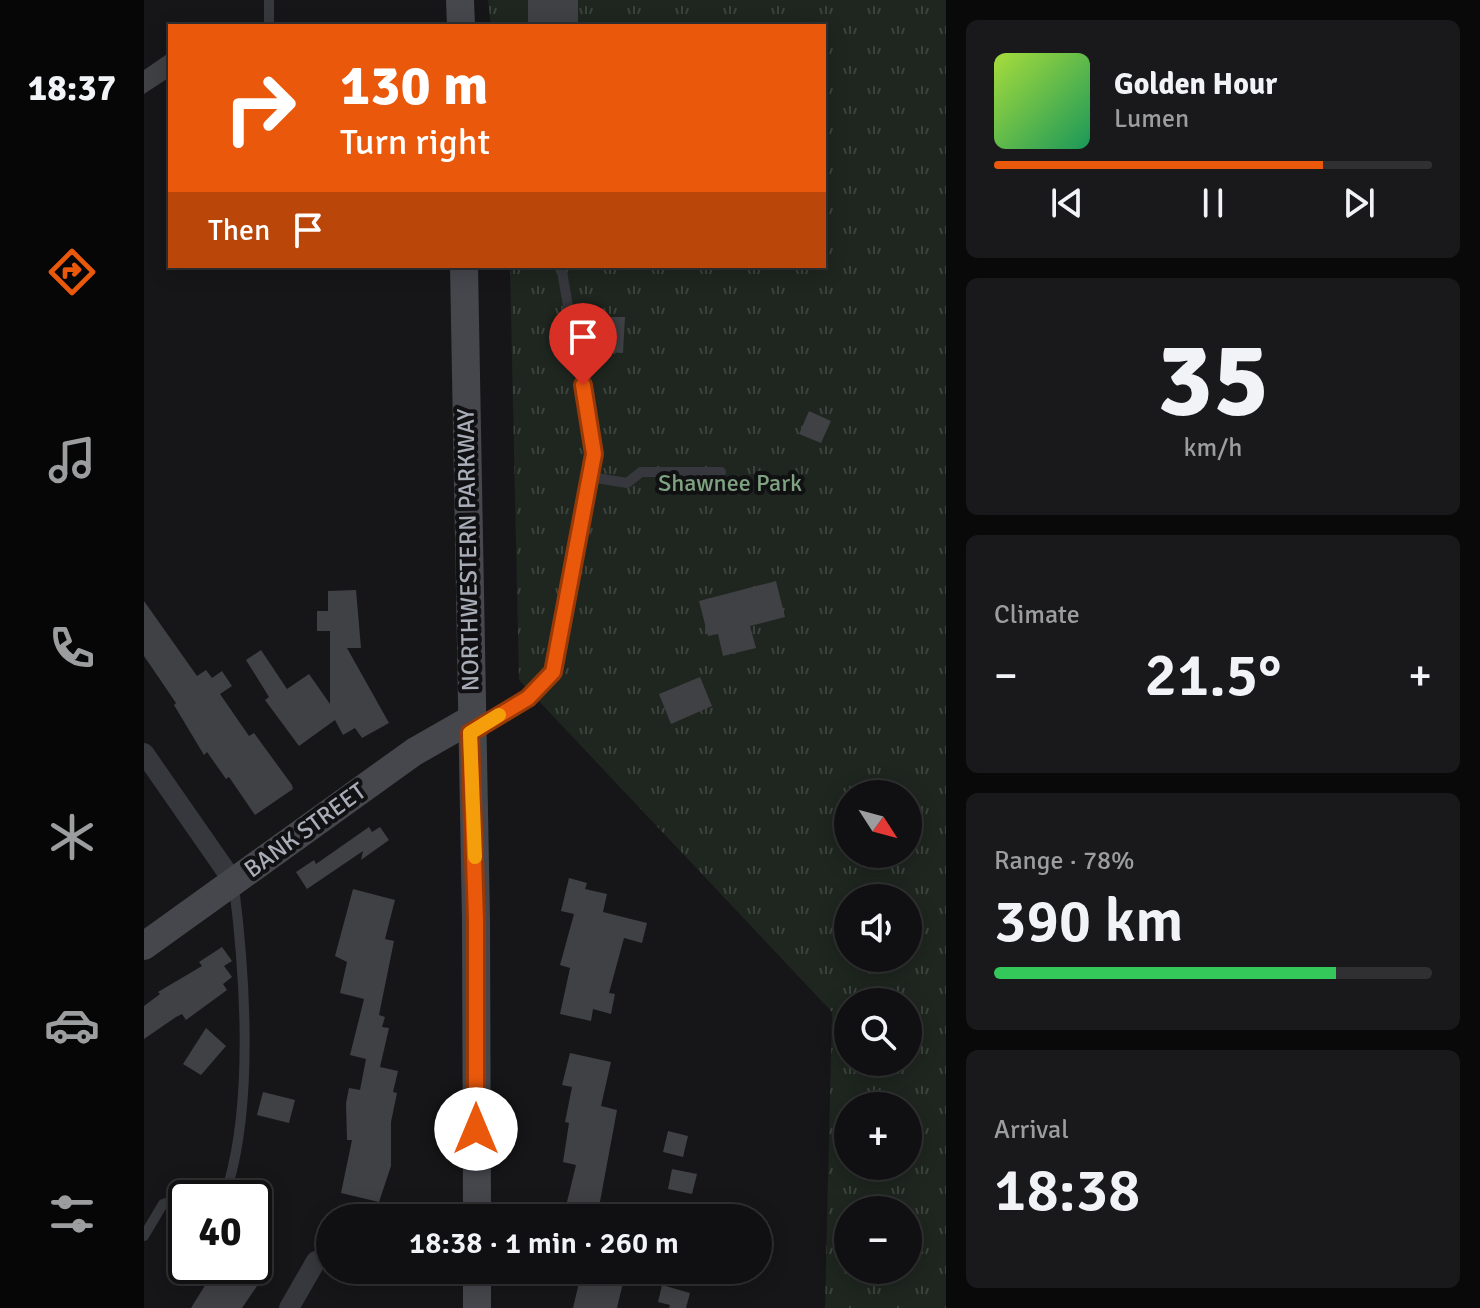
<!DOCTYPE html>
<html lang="en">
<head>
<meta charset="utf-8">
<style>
  body { margin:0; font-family:Signika,sans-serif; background:#19191b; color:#f1f3f6; height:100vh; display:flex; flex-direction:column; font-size:30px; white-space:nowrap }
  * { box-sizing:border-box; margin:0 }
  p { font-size:26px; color:#9c9d9f }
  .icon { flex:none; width:44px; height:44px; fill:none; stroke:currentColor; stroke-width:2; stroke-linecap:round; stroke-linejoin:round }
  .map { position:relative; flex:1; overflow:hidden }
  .panel { display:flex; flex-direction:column; gap:20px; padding:20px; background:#09090a; width:534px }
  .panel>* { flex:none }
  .top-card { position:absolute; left:24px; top:24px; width:658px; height:244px; border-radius:0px; box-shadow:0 4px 20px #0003,0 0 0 2px #303032; background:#ea580c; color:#fff; overflow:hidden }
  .needle { width:52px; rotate:126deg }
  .tools { position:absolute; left:690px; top:780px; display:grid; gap:16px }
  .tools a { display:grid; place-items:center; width:88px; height:88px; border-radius:50%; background:#101012; box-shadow:0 4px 20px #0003,0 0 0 2px #303032; font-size:40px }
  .speed { position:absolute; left:24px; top:1180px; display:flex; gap:16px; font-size:40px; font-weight:700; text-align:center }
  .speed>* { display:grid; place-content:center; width:104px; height:104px; border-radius:50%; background:#101012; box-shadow:0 4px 20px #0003,0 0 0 2px #303032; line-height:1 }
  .speed .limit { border:4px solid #111; border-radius:12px; background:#fff; color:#111 }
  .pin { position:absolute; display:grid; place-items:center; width:68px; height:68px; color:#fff; margin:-82px -34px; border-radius:50% 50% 50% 0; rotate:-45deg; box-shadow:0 0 8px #0007 }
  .pin .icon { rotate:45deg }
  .me { position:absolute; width:88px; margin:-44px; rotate:0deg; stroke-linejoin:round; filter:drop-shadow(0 0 6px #0008) }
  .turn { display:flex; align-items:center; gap:28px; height:168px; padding:0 40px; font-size:36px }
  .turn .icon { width:104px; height:104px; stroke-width:2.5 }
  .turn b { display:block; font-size:56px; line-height:68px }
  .then { display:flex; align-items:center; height:76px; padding:0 40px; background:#0003; gap:16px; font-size:30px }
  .big { font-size:60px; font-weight:600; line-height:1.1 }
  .panel .widget { flex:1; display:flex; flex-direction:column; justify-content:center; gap:12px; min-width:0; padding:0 28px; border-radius:12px; background:#19191b }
  .panel .dial { align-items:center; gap:0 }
  .dial b { font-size:104px; line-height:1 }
  .song { display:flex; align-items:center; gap:24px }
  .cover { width:96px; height:96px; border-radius:12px; background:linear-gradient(135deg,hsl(80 70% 55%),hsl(150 70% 35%)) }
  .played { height:8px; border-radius:4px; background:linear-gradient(90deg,#ea580c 75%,#303032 75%) }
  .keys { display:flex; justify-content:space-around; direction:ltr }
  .heat { display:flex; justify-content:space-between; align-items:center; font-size:44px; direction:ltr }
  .charge { height:12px; border-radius:6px; background:linear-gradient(90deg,#34c759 78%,#303032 0) }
  .trip { position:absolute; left:172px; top:1204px; width:456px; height:80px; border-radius:40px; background:#101012; box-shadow:0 4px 20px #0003,0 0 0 2px #303032; font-weight:600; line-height:80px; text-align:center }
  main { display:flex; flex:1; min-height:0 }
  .tabs { display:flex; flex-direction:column; width:144px; justify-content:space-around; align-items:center; background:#060607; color:#9c9d9f }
  .tabs .icon { width:56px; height:56px }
  .tabs .selected { color:#ea580c }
  .tabs b { font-size:36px; color:#f1f3f6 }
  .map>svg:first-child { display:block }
  .park { fill:url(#park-tufts); fill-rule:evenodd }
  .building { fill:#404145 }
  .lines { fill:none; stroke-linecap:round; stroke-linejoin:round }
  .lane { stroke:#37383d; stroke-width:10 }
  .street { stroke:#37383d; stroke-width:20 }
  .secondary { stroke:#45474d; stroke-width:28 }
  .route-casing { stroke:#983908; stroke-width:20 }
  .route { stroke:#ea580c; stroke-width:14 }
  .slow { stroke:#f59e0b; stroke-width:14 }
  .labels { text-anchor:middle; stroke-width:8; stroke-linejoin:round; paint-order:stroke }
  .park-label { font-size:24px; fill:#7fa381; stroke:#111113 }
  .street-label { font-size:24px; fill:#a8adb8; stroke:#111113 }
</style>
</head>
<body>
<main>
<nav class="tabs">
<b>18:37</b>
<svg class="icon selected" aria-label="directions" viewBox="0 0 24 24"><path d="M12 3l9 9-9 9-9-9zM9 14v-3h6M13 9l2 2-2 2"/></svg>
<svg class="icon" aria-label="music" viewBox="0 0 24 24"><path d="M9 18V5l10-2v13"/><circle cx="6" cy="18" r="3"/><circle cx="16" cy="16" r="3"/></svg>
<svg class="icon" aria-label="phone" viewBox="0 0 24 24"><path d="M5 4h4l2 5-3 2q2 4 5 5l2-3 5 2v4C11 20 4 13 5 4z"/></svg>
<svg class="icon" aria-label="climate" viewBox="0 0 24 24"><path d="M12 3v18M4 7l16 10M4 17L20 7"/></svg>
<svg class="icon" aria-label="car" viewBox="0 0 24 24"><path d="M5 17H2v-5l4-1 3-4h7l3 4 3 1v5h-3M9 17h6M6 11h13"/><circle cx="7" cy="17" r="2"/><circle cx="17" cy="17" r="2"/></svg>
<svg class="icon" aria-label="filters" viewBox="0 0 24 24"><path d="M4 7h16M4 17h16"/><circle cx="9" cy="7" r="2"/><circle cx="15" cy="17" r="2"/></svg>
</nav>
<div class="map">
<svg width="802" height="1308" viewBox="0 0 802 1308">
  <defs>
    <pattern id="park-tufts" width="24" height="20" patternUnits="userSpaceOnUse" patternTransform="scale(2)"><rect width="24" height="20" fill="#1e261f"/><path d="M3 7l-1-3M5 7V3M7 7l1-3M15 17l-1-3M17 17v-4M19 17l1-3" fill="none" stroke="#3c433d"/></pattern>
  </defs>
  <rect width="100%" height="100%" fill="#161618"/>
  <path class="park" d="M344 0H802V1308H681L688 1012 375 680 366 266H680V26H347ZM704 794H764V854H704ZM704 898H764V958H704ZM704 1002H764V1062H704ZM704 1106H764V1166H704ZM704 1210H764V1270H704Z"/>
  <g class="building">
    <rect x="384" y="0" width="50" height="26"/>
    <path d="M26 52V77L0 94V70Z"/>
    <path d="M460 317H481L479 353 458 352Z"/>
    <path d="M665 411 687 421 677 443 655 434Z"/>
    <path d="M632 581 641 617 606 626 612 648 579 656 574 634 564 636 555 601Z"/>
    <path d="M212 590 217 648H203L245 723 218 738 211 728 199 735 191 720 155 746 121 700 125 697 102 660 117 650 143 689 165 674 186 704V631H173V611H184V591Z"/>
    <path d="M0 601 53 676 62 670 68 678 78 671 88 686 76 694 105 736 110 733 148 785 149 789 111 815 85 777 82 779 63 752 60 755 30 705 32 703 0 656Z"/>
    <path d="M556 677 568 706 527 724 515 694Z"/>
    <path d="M225 827 228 832 236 827 245 840 217 860 219 851 163 889 152 872 170 860 172 864Z"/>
    <path d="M425 878 443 883 441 889 463 894 459 912 503 923 498 943 480 938 465 993 471 994 467 1014 449 1009 447 1021 416 1014 426 968 416 965 430 914 417 911Z"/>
    <path d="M209 889 251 900 241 939 250 941 235 1015 241 1017 238 1027 245 1028 236 1067 254 1071 249 1092 253 1093 247 1122V1166L235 1202 197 1193 208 1140H203L202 1103 205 1088 216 1090 222 1059 206 1055 220 999 196 993 203 962 191 956Z"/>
    <path d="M78 947 88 961 80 966 88 977 79 984 83 990 42 1020 38 1014 32 1017 0 1039V1006L16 994 14 992 58 966 55 962Z"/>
    <path d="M62 1028 82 1046 57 1075 39 1064Z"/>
    <path d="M426 1053 467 1062 457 1106 473 1110 453 1218H430L434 1204 423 1202 432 1165 419 1162 425 1123 421 1122 428 1087 418 1085Z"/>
    <path d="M119 1092 151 1100 145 1123 113 1115Z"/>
    <path d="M524 1131 544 1136 539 1157 519 1152Z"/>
    <path d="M528 1169 553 1174 548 1194 524 1189Z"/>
    <path d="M73 1266H113L122 1273 98 1308H47Z"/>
    <path d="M438 1270H482L473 1308H429Z"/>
    <path d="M518 1285 546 1293 542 1308H525L526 1305 514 1302Z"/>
  </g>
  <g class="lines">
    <g class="lane">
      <path d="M125 0V26"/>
      <path d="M446 477 483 483 497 472H577"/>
      <path d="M332 729 384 698 409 672 446 477 450 454 417 266"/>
      <path d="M0 1236 19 1204 85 1182C109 1098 101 974 90 887"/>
    </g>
    <g class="street">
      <path d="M0 753 89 881"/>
      <path d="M145 1308 172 1261"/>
    </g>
    <g class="secondary">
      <path d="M316 0 317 26"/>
      <path d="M320 266 332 920 333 1218"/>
      <path d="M0 946 270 752 326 720"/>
      <path d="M333 1270V1308"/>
    </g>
  </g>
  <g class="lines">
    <defs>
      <path id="route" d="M332 1129V920L326 733 384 698 409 672 450 454 439 385"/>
    </defs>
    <use href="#route" class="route-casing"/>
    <use href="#route" class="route"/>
    <path class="slow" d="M331 857 326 733 355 715"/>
  </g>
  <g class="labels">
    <g class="park-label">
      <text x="586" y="491">Shawnee Park</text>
    </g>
    <g class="street-label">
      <text transform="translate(324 550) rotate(-91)" y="8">NORTHWESTERN PARKWAY</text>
      <text transform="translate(161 830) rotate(-36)" y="8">BANK STREET</text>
    </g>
  </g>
</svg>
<div class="tools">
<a><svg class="needle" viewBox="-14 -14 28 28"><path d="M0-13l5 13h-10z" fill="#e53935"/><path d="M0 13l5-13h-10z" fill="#9c9d9f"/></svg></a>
<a><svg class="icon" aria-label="sound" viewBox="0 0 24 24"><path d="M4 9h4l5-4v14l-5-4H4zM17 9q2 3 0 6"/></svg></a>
<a><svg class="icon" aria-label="search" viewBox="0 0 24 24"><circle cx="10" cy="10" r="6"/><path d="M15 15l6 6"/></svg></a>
<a>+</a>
<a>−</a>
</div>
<div class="speed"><div class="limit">40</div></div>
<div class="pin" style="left:439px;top:385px;background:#d93025"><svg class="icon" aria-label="arrive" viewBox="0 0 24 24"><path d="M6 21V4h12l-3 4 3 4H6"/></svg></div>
<svg class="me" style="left:332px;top:1129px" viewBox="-20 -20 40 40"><circle r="19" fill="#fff"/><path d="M0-13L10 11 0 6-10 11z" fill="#ea580c"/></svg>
<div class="trip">18:38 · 1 min · 260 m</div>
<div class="top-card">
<div class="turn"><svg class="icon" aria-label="right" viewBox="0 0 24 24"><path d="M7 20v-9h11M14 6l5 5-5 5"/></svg><div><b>130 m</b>Turn right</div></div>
<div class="then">Then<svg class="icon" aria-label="arrive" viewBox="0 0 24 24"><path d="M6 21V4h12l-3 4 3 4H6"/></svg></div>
</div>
</div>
<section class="panel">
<div class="widget">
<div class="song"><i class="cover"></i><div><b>Golden Hour</b><p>Lumen</p></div></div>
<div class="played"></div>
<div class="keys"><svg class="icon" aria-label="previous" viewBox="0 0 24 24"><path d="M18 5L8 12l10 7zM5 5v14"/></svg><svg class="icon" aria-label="pause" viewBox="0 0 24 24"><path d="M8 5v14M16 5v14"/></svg><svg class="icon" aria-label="next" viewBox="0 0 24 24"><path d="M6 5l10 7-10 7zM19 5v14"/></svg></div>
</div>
<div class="widget dial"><b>35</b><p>km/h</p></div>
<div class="widget"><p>Climate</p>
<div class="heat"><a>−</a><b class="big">21.5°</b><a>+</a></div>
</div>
<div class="widget"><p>Range · 78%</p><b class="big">390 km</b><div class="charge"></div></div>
<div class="widget"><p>Arrival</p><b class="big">18:38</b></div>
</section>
</main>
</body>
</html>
